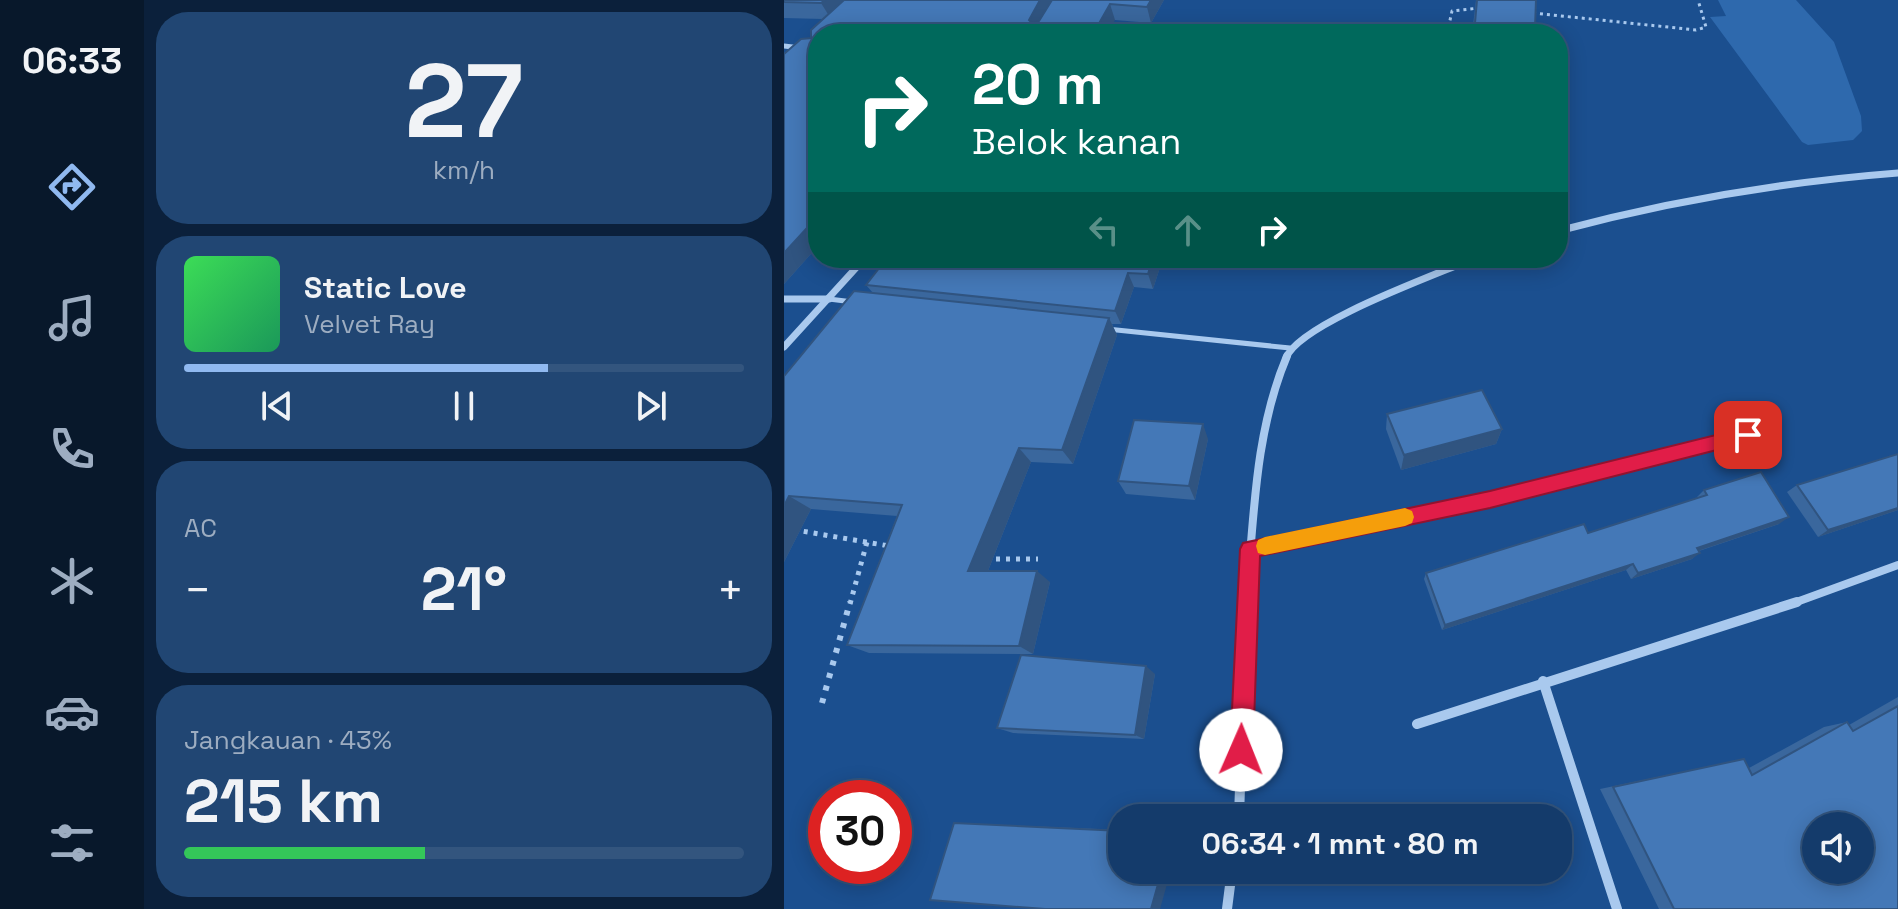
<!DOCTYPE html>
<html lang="id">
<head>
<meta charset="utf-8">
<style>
  body { margin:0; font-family:"Space Grotesk",sans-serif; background:#214673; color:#f1f3f6; height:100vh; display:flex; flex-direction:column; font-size:30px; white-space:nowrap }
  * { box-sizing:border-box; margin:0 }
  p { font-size:26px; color:#9dadc1 }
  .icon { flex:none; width:44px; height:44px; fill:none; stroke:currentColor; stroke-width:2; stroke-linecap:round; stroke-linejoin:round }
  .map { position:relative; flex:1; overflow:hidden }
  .panel { display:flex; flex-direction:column; gap:12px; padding:12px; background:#0b203b; width:640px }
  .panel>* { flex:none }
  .top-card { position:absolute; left:24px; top:24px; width:760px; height:244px; border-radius:32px; box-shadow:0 4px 20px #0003,0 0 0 2px #33557e; background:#00695c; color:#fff; overflow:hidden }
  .fabs { position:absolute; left:1018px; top:812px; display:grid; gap:16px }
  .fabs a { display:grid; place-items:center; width:72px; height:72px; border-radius:50%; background:#143b6b; box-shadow:0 4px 20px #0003,0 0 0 2px #33557e; font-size:40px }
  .speed { position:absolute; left:24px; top:780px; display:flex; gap:16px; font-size:40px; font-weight:700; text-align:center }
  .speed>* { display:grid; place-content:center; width:104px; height:104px; border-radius:50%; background:#143b6b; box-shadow:0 4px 20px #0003,0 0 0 2px #33557e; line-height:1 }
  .speed .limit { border:12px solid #d22; background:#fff; color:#111 }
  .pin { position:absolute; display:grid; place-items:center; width:68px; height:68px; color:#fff; margin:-34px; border-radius:16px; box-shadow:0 4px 12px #0006 }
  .me { position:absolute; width:88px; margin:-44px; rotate:1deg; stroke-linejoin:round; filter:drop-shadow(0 0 6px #0008) }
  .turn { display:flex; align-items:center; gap:28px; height:168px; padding:0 32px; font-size:36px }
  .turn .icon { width:104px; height:104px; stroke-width:2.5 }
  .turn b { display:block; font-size:56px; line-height:68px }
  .lanes { display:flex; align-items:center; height:76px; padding:0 32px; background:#0003; justify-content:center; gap:40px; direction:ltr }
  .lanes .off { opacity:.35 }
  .big { font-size:60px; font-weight:600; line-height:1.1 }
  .panel .widget { flex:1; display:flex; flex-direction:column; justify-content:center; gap:12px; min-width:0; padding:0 28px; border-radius:32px; background:#214673 }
  .panel .dial { align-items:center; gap:0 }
  .dial b { font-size:104px; line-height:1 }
  .song { display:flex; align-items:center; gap:24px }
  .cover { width:96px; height:96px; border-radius:12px; background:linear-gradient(135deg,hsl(130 70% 55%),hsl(150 70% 35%)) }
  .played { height:8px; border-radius:4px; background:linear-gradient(90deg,#90b9f0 65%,#33557e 65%) }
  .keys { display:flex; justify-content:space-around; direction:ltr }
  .heat { display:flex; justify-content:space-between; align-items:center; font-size:44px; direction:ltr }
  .charge { height:12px; border-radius:6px; background:linear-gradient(90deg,#34c759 43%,#33557e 0) }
  .trip { position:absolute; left:324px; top:804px; width:464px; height:80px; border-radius:32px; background:#143b6b; box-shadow:0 4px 20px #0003,0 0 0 2px #33557e; font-weight:600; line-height:80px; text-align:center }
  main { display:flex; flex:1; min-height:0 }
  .tabs { display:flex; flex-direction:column; width:144px; justify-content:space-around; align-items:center; background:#08182b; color:#9dadc1 }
  .tabs .icon { width:56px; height:56px }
  .tabs .selected { color:#90b9f0 }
  .tabs b { font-size:36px; color:#f1f3f6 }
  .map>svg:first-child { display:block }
  .green { fill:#2e69ad }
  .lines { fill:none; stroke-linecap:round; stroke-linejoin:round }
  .path-far2 { stroke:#a9c9ee; stroke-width:3; stroke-dasharray:3 4; stroke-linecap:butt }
  .path-far1 { stroke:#a9c9ee; stroke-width:5; stroke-dasharray:4 6; stroke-linecap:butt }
  .path { stroke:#a9c9ee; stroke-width:6; stroke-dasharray:5 8; stroke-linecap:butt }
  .lane { stroke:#a9c9ee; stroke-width:5 }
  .street-far3 { stroke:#a9c9ee; stroke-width:5 }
  .street-far2 { stroke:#a9c9ee; stroke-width:7 }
  .street-far1 { stroke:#a9c9ee; stroke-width:8 }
  .street { stroke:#a9c9ee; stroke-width:10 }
  .wall { fill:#3a679d }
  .shaded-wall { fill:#305480 }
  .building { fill:#4478b7; stroke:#305480; stroke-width:2; fill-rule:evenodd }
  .route { fill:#e11d48; stroke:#92132f; stroke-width:2 }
  .slow { fill:#f59e0b }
</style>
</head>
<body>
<main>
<nav class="tabs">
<b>06:33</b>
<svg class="icon selected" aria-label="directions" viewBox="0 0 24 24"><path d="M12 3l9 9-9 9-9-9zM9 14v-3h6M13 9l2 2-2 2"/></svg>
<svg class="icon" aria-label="music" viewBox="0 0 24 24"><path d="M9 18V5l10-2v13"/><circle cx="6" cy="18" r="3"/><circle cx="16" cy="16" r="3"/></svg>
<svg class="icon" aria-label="phone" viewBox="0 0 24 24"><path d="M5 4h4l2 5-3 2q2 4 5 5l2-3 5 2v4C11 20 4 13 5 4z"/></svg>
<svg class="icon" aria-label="climate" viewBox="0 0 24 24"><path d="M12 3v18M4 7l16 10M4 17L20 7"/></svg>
<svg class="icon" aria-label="car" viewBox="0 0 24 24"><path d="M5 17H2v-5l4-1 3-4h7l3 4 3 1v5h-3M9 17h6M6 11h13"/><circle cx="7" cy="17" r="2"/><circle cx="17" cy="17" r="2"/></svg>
<svg class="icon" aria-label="filters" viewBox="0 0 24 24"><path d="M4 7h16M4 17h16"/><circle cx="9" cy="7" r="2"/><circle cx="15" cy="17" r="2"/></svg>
</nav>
<section class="panel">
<div class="widget dial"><b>27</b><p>km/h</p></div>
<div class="widget">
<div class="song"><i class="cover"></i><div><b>Static Love</b><p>Velvet Ray</p></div></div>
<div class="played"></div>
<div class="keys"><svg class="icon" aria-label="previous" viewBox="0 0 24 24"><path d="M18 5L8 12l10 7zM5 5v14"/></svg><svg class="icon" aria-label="pause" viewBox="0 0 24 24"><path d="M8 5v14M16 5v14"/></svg><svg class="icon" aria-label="next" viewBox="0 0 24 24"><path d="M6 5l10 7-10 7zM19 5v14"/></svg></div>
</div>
<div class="widget"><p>AC</p>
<div class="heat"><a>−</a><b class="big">21°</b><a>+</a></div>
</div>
<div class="widget"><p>Jangkauan · 43%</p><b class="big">215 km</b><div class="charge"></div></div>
</section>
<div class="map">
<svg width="1114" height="909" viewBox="0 0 1114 909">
  <rect width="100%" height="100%" fill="#1b4f8f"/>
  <path class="green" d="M934 0H1012L1050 42 1077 116 1078 131 1069 140 1024 145 1018 142 926 17 942 16Z"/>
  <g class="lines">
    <g class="path-far2">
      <path d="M749 13 912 30 922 27 914 0"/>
      <path d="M663 34 668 11 695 8"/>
    </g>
    <g class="path-far1">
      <path d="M0 528 105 546"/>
      <path d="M202 559H254"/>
      <path d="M66 604 83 542"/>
    </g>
    <path class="path" d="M38 703 66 602"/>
    <g class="lane">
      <path d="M45 299 69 302"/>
      <path d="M323 329 506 348"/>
    </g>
    <path class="street-far3" d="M0 46 34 50"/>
    <g class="street-far2">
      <path d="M774 231C886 201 998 182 1114 173"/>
      <path d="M0 299H45"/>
      <path d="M0 347 81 258"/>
      <path d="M502 358C516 323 652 275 691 258"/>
    </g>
    <g class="street-far1">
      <path d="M466 549 706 499 964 435"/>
      <path d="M462 604C470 520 470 434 503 356"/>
      <path d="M1007 604 1114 565"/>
    </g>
    <g class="street">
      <path d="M759 681 833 909"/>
      <path d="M633 724 1013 602"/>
      <path d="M455 818 462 602"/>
      <path d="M443 909 448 870"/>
    </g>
  </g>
  <g class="wall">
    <path d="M0 0H380L367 23 331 20 34 34V246L0 284V54L27 38 39 19 0 18Z"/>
    <path d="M692 0H752L751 28 750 34H688Z"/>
    <path d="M379 258 369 289 350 287 337 324H328L333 335 289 464 247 462 204 571 266 582 249 654 85 653 63 645 113 516 27 509 0 562V376L89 293 82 285Z"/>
    <path d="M603 414 718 429 712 444 617 470 602 429Z"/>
    <path d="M424 439 411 500 342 494 334 481Z"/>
    <path d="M1013 485 1114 510 1034 537 1003 492Z"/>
    <path d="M920 490 995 524 915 551 908 559 847 579 842 570 658 630 640 579 642 573 804 533 913 498V497Z"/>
    <path d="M371 674 360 739 229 733 213 728Z"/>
    <path d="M1114 697V909H875L816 789 960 759 965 768 1040 727 1063 722 1065 725Z"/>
    <path d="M170 823 338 830V870Z"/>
  </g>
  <g class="shaded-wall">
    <path d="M41 0H70L47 19 37 3Z"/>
    <path d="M256 0H271L252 34 245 20Z"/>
    <path d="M367 0H380L367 23 363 7Z"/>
    <path d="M326 4 331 20 323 34H309Z"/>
    <path d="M34 216V246L0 284V253Z"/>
    <path d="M369 258H379L369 289 364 274Z"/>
    <path d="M344 273 350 287 337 324 331 311Z"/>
    <path d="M325 318 333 335 289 464 278 450Z"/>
    <path d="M419 424 424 439 411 500 405 486Z"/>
    <path d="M718 429 712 444 617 470 620 455Z"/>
    <path d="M235 448 247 462 200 581 184 571Z"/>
    <path d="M5 496 27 509 0 562V506Z"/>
    <path d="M1114 508V510L1034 537 1044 530Z"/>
    <path d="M1005 517 995 524 905 554 913 548Z"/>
    <path d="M916 553 908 559 847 579 854 573Z"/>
    <path d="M849 564 842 570 658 630 661 625Z"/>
    <path d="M253 571 266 582 249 654 235 646Z"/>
    <path d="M362 666 371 674 360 739 351 735Z"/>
    <path d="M378 870H387L376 909H367Z"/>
  </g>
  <g class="building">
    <path d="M0 0H41L37 3 0 2Z"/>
    <path d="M60 0H256L245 20 249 24 255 21 268 0H367L363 7 326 4 309 34H34V216L0 253V54L17 39 27 38V30Z"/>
    <path d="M693 0H752L751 28 691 23Z"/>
    <path d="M103 258H369L364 274 344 273 331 311 82 285Z"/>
    <path d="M70 291 325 318 278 450 235 448 184 571H253L235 646 63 645 118 505 5 496 0 506V376Z"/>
    <path d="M698 390 718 429 620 455 603 414Z"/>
    <path d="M350 420 419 424 405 486 334 481Z"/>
    <path d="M1114 454V508L1044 530 1013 485Z"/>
    <path d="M977 472 1005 517 913 548 916 553 854 573 849 564 661 625 642 573 800 524 804 533 923 495 920 490Z"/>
    <path d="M237 655 362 666 351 735 213 728Z"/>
    <path d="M1114 706V909H890L829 787 960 759 968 775 1063 722 1069 731ZM1032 826H1076V870H1032Z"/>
    <path d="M170 823 338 831V870H378L367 909H261L146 900Z"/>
  </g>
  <path class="route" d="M964 427 973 435 964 442 706 508 476 556 469 750 465 758 457 762 449 758 446 750 456 549 459 543 706 491Z"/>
  <path class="slow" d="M621 508 628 511 630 517 628 523 621 526 481 555 474 553 472 546 474 540 481 537Z"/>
</svg>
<div class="fabs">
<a><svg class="icon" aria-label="sound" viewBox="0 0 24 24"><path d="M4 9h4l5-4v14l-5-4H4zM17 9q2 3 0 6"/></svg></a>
</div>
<div class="speed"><div class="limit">30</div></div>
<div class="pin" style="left:964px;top:435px;background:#d93025"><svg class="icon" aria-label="arrive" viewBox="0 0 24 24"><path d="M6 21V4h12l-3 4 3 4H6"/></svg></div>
<svg class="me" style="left:457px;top:750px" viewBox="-20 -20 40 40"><circle r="19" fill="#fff"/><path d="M0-13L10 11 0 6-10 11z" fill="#e11d48"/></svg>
<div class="trip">06:34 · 1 mnt · 80 m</div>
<div class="top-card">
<div class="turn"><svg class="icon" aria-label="right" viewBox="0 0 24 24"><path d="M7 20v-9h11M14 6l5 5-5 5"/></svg><div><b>20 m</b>Belok kanan</div></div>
<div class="lanes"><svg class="icon off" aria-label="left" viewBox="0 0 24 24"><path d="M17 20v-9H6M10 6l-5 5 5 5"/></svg><svg class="icon off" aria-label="ahead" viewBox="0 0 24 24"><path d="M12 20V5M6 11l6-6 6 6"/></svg><svg class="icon" aria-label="right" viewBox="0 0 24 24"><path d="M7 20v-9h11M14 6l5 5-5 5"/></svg></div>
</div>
</div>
</main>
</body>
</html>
